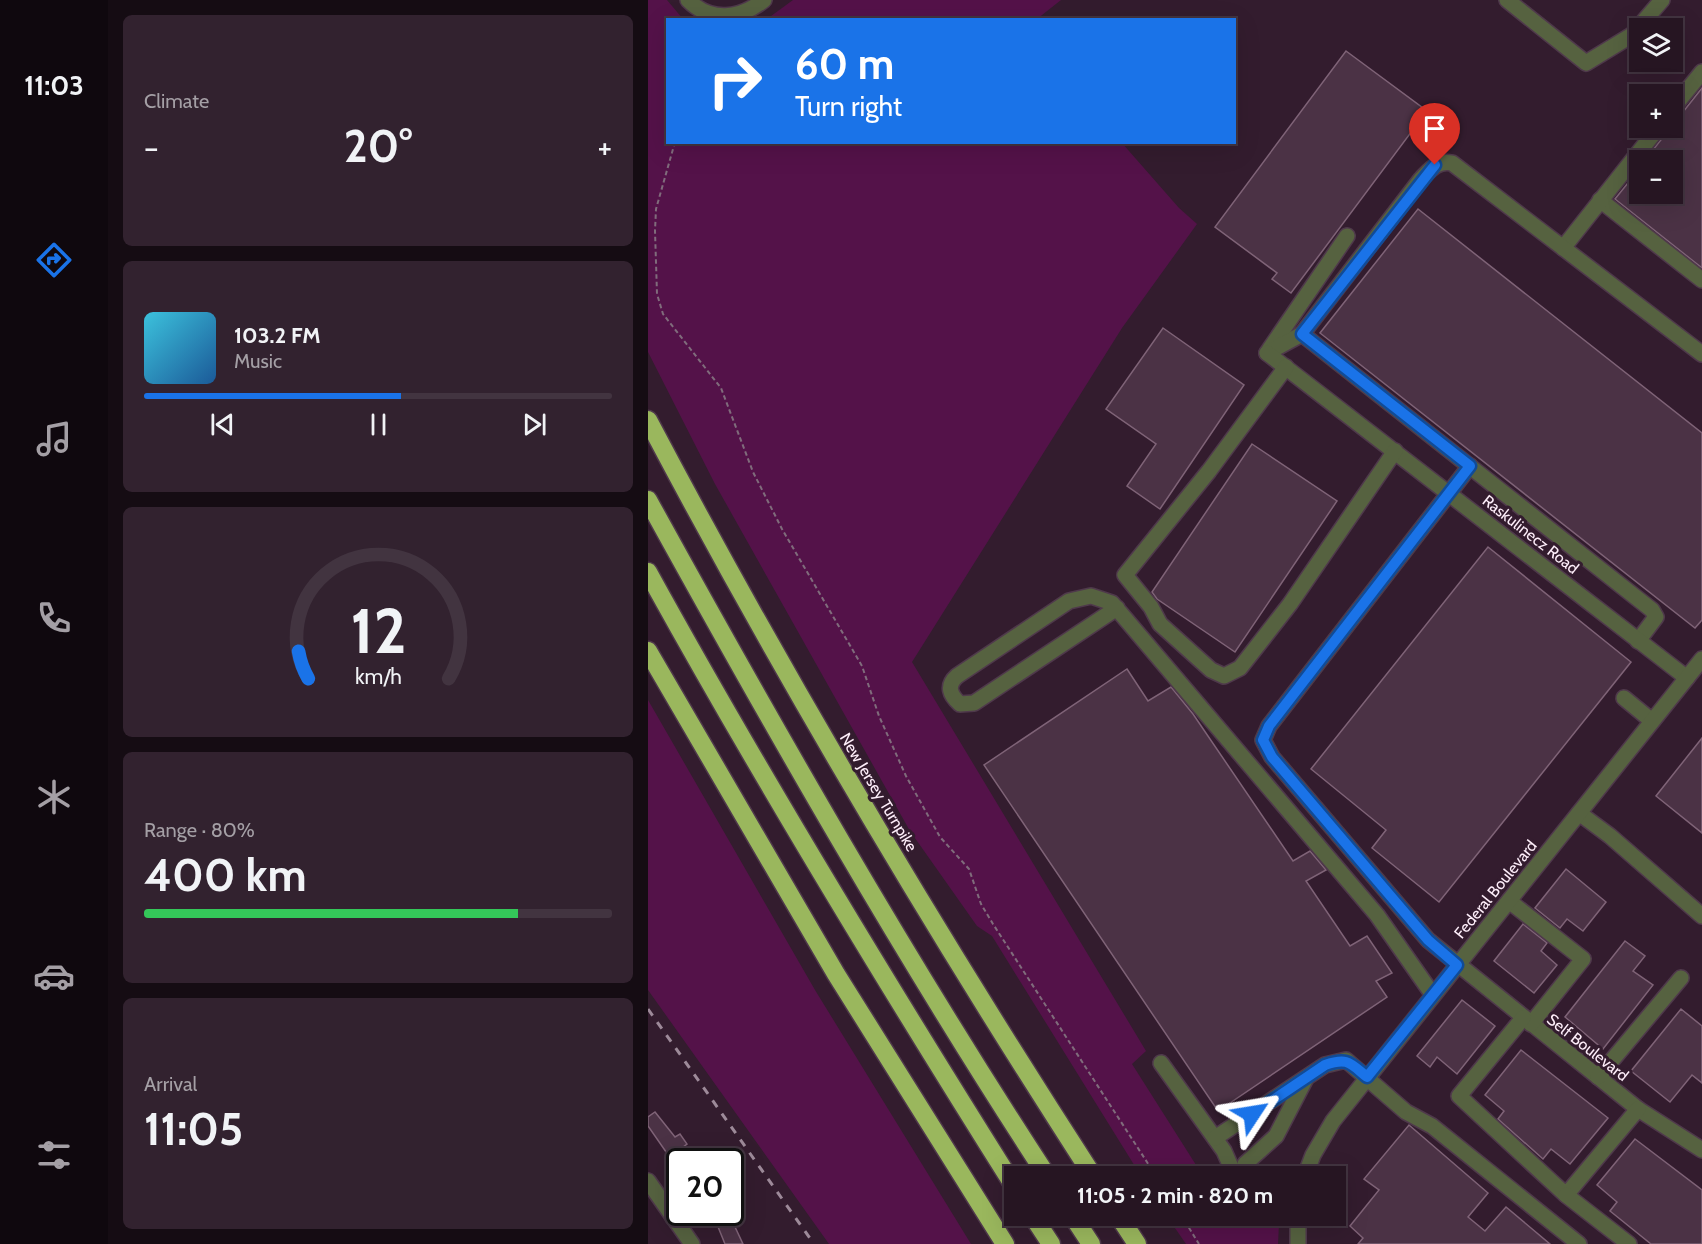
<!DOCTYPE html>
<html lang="en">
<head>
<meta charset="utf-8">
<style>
  body { margin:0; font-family:Cabin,sans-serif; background:#32222f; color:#f1f3f6; height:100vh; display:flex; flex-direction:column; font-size:22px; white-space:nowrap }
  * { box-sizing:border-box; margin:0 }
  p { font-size:20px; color:#a49fa5 }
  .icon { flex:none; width:33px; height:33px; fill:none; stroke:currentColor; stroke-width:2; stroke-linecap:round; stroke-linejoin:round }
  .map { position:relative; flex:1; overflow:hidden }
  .side { display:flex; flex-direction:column; gap:15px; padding:15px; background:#150c13; width:540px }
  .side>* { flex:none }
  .hud { position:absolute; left:18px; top:18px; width:570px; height:126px; border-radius:0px; box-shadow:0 6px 24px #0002,0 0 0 2px #423440; background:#1a73e8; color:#fff; overflow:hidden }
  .controls { position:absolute; left:981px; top:18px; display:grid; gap:12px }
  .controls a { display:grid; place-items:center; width:54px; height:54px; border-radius:0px; background:#261522; box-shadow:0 6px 24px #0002,0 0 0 2px #423440; font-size:30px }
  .speed { position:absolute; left:18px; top:1148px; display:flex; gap:12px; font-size:30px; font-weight:700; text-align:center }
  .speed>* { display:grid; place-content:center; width:78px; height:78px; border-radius:50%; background:#261522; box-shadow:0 6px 24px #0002,0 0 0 2px #423440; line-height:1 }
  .speed .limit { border:3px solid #111; border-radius:9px; background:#fff; color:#111 }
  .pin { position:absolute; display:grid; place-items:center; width:51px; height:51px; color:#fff; margin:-62px -26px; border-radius:50% 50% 50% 0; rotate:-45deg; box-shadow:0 0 6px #0007 }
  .pin .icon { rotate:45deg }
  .me { position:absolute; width:66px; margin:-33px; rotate:57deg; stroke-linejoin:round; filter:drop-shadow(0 0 4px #0008) }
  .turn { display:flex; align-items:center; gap:21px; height:126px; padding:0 30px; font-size:27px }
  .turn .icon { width:78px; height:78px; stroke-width:2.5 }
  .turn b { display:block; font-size:42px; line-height:51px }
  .big { font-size:45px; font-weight:700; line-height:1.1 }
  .side .tile { flex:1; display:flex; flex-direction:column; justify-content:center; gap:9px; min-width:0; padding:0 21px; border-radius:9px; background:#32222f }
  .side .dial { align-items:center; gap:0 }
  .dial svg { height:156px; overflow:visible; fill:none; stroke:#423440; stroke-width:7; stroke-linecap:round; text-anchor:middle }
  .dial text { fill:#f1f3f6; stroke:none }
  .song { display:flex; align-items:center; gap:18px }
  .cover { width:72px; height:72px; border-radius:9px; background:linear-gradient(135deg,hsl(190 70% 55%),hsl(210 70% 35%)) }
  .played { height:6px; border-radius:3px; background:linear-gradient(90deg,#1a73e8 55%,#423440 55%) }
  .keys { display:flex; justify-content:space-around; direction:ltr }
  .heat { display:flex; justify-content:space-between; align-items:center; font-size:33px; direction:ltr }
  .charge { height:9px; border-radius:4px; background:linear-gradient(90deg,#34c759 80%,#423440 0) }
  .trip { position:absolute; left:356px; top:1166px; width:342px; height:60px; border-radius:0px; background:#261522; box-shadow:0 6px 24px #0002,0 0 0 2px #423440; font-weight:700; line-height:60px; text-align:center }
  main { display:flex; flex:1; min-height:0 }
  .tabs { display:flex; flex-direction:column; width:108px; justify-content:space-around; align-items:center; background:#0f080e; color:#a49fa5 }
  .tabs .icon { width:42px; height:42px }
  .tabs .current { color:#1a73e8 }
  .tabs b { font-size:27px; color:#f1f3f6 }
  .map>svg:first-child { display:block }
  .green { fill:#541249 }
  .building { fill:#4b3245; stroke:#7f6377; stroke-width:1.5 }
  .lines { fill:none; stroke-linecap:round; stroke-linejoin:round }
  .minor-casing { stroke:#4f394b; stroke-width:18 }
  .highway-casing { stroke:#4f394b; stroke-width:21 }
  .path { stroke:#806c7c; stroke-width:2; stroke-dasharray:4.5 3; stroke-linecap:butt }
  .minor { stroke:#566240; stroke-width:15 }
  .highway { stroke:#9ab75d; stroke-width:18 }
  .rail { stroke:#9d8a99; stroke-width:3; stroke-dasharray:8 8; stroke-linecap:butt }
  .route-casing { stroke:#114b97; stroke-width:15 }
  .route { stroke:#1a73e8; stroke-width:10 }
  .labels { text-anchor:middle; stroke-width:6; stroke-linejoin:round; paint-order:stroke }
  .street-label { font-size:16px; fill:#feeefa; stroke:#331c2e }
</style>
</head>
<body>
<main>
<nav class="tabs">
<b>11:03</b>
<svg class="icon current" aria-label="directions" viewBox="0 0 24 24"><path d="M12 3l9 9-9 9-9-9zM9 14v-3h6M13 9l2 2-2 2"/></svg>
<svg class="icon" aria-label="music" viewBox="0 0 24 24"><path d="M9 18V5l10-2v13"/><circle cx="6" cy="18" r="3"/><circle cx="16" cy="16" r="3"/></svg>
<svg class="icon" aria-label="phone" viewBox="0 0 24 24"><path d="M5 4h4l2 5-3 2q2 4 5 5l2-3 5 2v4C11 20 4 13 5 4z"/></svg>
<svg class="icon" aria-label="climate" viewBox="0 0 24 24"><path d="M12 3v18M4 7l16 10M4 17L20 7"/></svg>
<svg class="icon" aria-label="car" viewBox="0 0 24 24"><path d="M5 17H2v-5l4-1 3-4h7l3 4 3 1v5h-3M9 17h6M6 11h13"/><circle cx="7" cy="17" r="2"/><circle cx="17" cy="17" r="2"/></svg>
<svg class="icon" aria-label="filters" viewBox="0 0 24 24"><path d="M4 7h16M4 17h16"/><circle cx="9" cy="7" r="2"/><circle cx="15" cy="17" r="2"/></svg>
</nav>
<section class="side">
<div class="tile"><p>Climate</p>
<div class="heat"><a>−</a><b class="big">20°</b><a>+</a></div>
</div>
<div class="tile">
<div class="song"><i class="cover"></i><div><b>103.2 FM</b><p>Music</p></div></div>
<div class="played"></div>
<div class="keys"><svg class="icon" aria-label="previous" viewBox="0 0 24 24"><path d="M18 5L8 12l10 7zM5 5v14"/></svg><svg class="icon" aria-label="pause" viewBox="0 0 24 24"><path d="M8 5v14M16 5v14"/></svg><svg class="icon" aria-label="next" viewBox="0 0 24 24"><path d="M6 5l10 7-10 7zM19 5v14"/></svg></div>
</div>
<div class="tile dial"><svg viewBox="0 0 100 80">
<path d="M14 69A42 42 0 1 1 86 69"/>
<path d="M14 69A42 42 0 0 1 9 55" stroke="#1a73e8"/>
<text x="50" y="56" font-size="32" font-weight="700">12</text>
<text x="50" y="72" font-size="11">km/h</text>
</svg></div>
<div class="tile"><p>Range · 80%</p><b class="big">400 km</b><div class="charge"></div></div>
<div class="tile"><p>Arrival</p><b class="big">11:05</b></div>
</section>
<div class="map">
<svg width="1054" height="1244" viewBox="0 0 1054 1244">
  <rect width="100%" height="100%" fill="#331c2e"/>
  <g class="green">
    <path d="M0 0H19L35 19 20 20V142L474 143 531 208 549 224 474 328 264 662 498 1051 484 1064 555 1176H493L344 936 329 926 262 831 67 484 0 352Z"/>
    <path d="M145 0H413L389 19H119Z"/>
    <path d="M0 700 167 990 323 1244H181L0 990Z"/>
    <path d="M518 1215H618L631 1224 630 1244H538Z"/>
  </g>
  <g class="building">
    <path d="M698 51 779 111 643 293 624 279 629 273 567 227Z"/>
    <path d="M1054 88V268L967 199 992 168V194H1024V160H997Z"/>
    <path d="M770 209 1054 433V620L1047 628 672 333Z"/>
    <path d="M515 328 596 385 512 509 479 486 508 444 458 409Z"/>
    <path d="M604 444 689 501 587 652 509 599 504 592Z"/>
    <path d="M840 547 983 662 791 902 724 848 738 830 663 769Z"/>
    <path d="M479 669 500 701 523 687 545 714 645 861 662 851 678 870 658 881 702 946 719 936 744 973 728 981 739 997 570 1111 336 765Z"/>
    <path d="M1054 738V833L1008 796Z"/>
    <path d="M918 869 958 902 935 931 919 919 912 928 887 908Z"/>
    <path d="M875 924 899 943 893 951 909 965 886 993 846 961Z"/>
    <path d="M977 941 997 956 985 971 1005 985 955 1049 917 1017Z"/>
    <path d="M814 1000 847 1026 809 1074 789 1057 782 1067 769 1056Z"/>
    <path d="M1033 1009 1054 1026V1083L1044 1075 1022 1102 983 1071Z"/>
    <path d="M873 1050 960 1118 922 1164 903 1149 895 1159 850 1119 856 1111 837 1095Z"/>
    <path d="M7 1112 27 1137 32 1134 39 1144 34 1148 39 1155 32 1160V1172L0 1126V1117Z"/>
    <path d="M761 1125 840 1193 820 1217 837 1231 858 1207 902 1244H710L715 1238 702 1226 731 1190 716 1179Z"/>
    <path d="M987 1139 1054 1190V1244H1003L962 1211 969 1202 949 1185Z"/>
    <path d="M64 1212H80L95 1244H77Z"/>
  </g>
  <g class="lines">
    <defs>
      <g id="minor">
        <path d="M40 0C63 23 92 19 116 0"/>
        <path d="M859 0 938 63 984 35 1014 0"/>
        <path d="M1024 109 1054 72"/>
        <path d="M952 200 1054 280"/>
        <path d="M915 248 1010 128"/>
        <path d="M654 334 1004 610 1008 617 990 641"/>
        <path d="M621 350 699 236"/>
        <path d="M619 353 654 334 773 179C782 170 789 160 804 163L1054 354"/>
        <path d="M619 353 1039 678"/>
        <path d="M638 367 561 471 477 575 503 607 512 624 563 670 576 676 592 668 642 604 747 451"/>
        <path d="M822 466 621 726 615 740 624 757 780 940 990 1109 1054 1150"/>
        <path d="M469 608 326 703 312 704C302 695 298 686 309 676L421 601 443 596 464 603 729 915 785 995"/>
        <path d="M976 698 1004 721"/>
        <path d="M931 813 962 836 1054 916"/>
        <path d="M861 901 935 959 883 1024"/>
        <path d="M875 1018 811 1096 918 1195 990 1109"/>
        <path d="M513 1063 576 1151 587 1176"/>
        <path d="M950 1077 1033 978"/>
        <path d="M567 1138 677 1065 698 1060 758 1112 784 1126 931 1244"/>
        <path d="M597 1176V1164L628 1136 657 1080"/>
        <path d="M657 1176 665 1155 685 1121 1054 659"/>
        <path d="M0 1181 44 1244"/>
        <path d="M918 1195 981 1244"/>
        <path d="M650 1215V1244"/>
      </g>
      <g id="highway">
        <path d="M0 420C136 678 286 930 445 1176"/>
        <path d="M0 500C126 729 256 957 399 1176"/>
        <path d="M0 572C115 781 239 984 366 1186"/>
        <path d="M0 651 188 974 357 1244"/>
        <path d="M384 1215 403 1244"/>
        <path d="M424 1215 443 1244"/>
        <path d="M470 1215 489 1244"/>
      </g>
    </defs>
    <use href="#minor" class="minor-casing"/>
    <use href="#highway" class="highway-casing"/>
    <g class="path">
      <path d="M27 142 8 209 7 231 9 294 15 314 73 388 105 472 134 529 214 666 231 716 258 776 292 837 321 869 333 904 345 924 508 1176"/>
      <path d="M533 1215 551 1244"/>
    </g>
    <use href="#minor" class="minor"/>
    <use href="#highway" class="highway"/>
    <path class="rail" d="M0 1009 166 1244"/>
  </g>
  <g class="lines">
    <defs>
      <path id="route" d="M604 1114 677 1065C700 1057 702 1063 719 1077L809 965 780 940 624 757 615 740 621 726 822 466 654 334 787 165"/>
    </defs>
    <use href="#route" class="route-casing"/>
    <use href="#route" class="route"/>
  </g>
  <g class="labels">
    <g class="street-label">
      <text transform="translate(883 534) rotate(38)" y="6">Raskulinecz Road</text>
      <text transform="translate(231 792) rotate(59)" y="6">New Jersey Turnpike</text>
      <text transform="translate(847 889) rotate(-51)" y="6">Federal Boulevard</text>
      <text transform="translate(940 1047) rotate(38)" y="6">Self Boulevard</text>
    </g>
  </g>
</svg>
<div class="controls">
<a><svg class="icon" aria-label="layers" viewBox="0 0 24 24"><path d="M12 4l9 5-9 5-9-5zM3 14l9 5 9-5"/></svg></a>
<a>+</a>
<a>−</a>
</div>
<div class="speed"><div class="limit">20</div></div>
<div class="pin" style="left:787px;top:165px;background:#d93025"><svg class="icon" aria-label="arrive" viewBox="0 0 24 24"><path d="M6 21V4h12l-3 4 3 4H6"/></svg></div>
<svg class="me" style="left:604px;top:1114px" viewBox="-20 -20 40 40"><path d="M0-17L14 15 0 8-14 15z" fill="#1a73e8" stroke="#fff" stroke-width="4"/></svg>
<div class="trip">11:05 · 2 min · 820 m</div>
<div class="hud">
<div class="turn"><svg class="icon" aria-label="right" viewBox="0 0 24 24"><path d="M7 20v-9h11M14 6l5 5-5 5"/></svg><div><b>60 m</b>Turn right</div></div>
</div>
</div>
</main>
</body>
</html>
